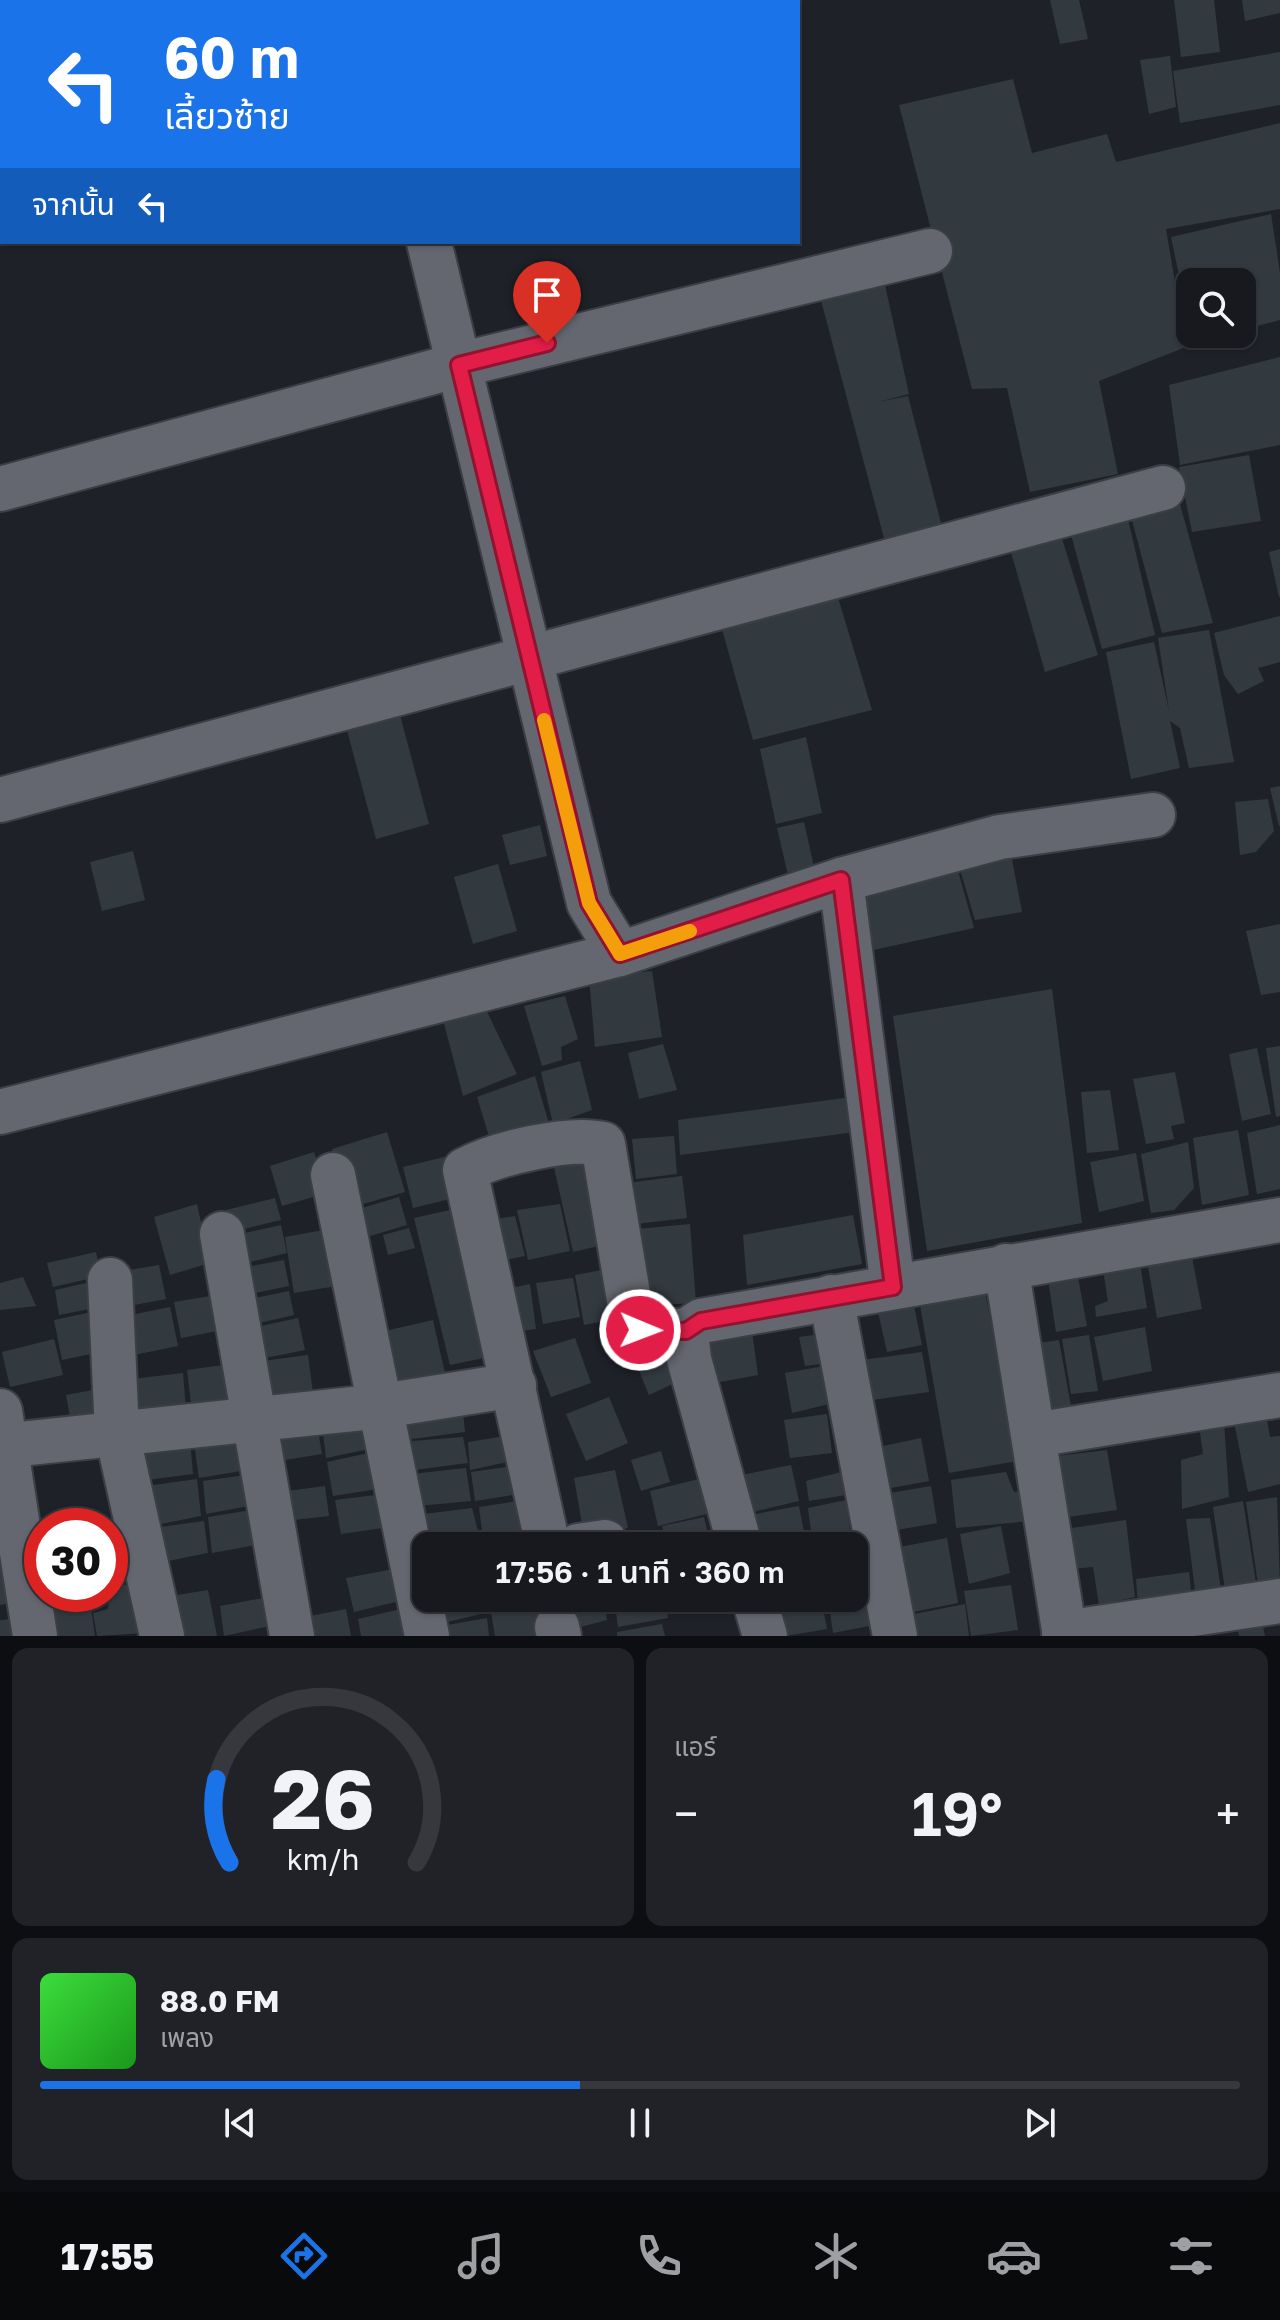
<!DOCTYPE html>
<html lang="th">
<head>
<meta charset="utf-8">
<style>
  body { margin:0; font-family:"Golos Text","Noto Sans Thai",sans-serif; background:#202228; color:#f1f3f6; height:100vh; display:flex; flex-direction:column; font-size:30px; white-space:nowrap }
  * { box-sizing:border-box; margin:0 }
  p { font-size:26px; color:#9ea0a4 }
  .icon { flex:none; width:44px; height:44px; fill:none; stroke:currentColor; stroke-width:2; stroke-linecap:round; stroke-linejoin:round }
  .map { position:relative; height:1636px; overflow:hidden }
  .side { display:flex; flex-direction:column; gap:12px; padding:12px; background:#0d0e11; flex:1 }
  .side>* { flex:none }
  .banner { position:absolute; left:0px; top:0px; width:800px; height:244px; box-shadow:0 2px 6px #0004,0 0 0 2px #36383d; background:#1a73e8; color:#fff; overflow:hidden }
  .fabs { position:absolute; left:1176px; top:268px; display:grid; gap:16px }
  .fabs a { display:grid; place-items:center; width:80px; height:80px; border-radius:16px; background:#17191f; box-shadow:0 2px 6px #0004,0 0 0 2px #36383d; font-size:40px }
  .speed { position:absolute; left:24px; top:1508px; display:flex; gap:16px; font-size:40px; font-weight:700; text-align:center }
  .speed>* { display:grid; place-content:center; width:104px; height:104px; border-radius:50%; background:#17191f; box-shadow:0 2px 6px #0004,0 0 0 2px #36383d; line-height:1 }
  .speed .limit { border:12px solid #d22; background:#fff; color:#111 }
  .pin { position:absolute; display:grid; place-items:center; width:68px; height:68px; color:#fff; margin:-82px -34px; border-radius:50% 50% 50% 0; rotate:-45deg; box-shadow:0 0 8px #0007 }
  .pin .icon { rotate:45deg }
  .me { position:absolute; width:88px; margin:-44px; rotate:91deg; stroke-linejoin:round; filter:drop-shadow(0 0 6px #0008) }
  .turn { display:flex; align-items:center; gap:28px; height:168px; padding:0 32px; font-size:36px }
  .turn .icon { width:104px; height:104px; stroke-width:2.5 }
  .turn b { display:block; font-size:56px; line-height:68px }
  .then { display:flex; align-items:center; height:76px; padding:0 32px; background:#0003; gap:16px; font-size:30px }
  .big { font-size:60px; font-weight:600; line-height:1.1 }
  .side .tile { flex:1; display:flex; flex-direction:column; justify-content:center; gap:12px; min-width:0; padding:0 28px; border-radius:16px; background:#202228 }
  .side .dial { align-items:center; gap:0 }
  .dial svg { height:208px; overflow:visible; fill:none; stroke:#36383d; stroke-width:7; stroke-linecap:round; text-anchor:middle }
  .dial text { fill:#f1f3f6; stroke:none }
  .song { display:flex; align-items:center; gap:24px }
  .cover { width:96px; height:96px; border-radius:12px; background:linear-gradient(135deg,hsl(120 70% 55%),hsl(120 70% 35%)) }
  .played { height:8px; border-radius:4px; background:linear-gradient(90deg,#1a73e8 45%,#36383d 45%) }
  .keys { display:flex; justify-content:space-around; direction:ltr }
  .heat { display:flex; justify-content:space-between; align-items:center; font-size:44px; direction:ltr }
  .side .tiles { flex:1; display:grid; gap:12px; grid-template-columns:1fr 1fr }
  .tile:last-child { grid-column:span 2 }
  .trip { position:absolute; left:412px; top:1532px; width:456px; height:80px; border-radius:16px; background:#17191f; box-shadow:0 2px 6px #0004,0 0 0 2px #36383d; font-weight:600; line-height:80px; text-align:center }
  .tabs { display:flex; height:128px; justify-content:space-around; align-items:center; background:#090a0c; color:#9ea0a4 }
  .tabs .icon { width:56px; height:56px }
  .tabs .selected { color:#1a73e8 }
  .tabs b { font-size:36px; color:#f1f3f6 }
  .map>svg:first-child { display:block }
  .building { fill:#323a40 }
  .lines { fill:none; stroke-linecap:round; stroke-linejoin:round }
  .minor-casing { stroke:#3c3e45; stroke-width:48 }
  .minor { stroke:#646770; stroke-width:44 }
  .route-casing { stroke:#92132f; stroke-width:20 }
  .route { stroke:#e11d48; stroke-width:14 }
  .slow { stroke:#f59e0b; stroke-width:14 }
</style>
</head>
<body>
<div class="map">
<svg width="1280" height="1636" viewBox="0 0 1280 1636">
  <rect width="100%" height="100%" fill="#1f2129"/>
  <g class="building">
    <path d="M1050 0H1079L1088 39 1060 44Z"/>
    <path d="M1174 0H1214L1220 52 1181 57Z"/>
    <path d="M1242 0H1280V13L1245 21Z"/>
    <path d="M1280 52V105L1180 123 1173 71Z"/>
    <path d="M1170 56 1176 107 1149 114 1140 60Z"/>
    <path d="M1013 79 1032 153 1107 134 1116 162 1280 123V209L1166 229 1186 347 1099 381 1118 474 1030 492 1007 388 972 389 899 105Z"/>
    <path d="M1271 214 1280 273V320L1242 330V282H1190L1189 323 1171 237Z"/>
    <path d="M883 276 909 394 878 402 908 396 942 527 885 542 818 289Z"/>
    <path d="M1191 334H1225V335L1193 344Z"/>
    <path d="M1280 357V445L1180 465 1169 385Z"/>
    <path d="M1249 455 1261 521 1192 532 1179 467Z"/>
    <path d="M1178 497 1213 623 1162 633 1129 509Z"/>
    <path d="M1127 515 1155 635 1102 649 1069 527Z"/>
    <path d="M1060 532 1098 655 1045 672 1009 545Z"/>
    <path d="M1280 549V597H1279L1269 552Z"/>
    <path d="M836 591 872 710 753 740 720 622Z"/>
    <path d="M1280 616V662L1258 668 1264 681 1238 694 1224 675 1214 633Z"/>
    <path d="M1209 630 1234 762 1189 768 1180 728 1170 721 1180 768 1131 779 1106 652 1154 642 1169 711 1158 638Z"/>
    <path d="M396 700 429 824 376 839 343 715Z"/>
    <path d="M806 737 822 813 776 824 760 749Z"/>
    <path d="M1280 786V826H1279L1270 788Z"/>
    <path d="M1268 799 1274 831 1256 852 1240 855 1235 802Z"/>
    <path d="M804 822 814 867 788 875 777 828Z"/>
    <path d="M540 825 547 856 510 865 502 835Z"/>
    <path d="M1010 849 1022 912 975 920 958 863Z"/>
    <path d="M133 851 145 900 102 911 90 862Z"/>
    <path d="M955 860 974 928 869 951 860 883Z"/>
    <path d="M498 864 517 931 473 944 454 877Z"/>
    <path d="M1280 924V992L1261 995 1246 931Z"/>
    <path d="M652 971 662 1037 595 1047 589 977Z"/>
    <path d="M1052 989 1082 1223 927 1251 893 1016Z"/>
    <path d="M565 996 578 1039 561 1047 562 1060 542 1066 524 1006Z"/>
    <path d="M481 999 517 1074 463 1096 441 1012Z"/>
    <path d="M663 1044 677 1090 639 1099 628 1053Z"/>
    <path d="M1280 1046V1116L1276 1117 1266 1048Z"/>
    <path d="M1257 1048 1271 1114 1242 1121 1229 1054Z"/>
    <path d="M580 1061 592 1110 553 1124 541 1072Z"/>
    <path d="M1175 1072 1185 1123 1171 1126 1174 1139 1146 1144 1133 1079Z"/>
    <path d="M535 1076 549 1124 491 1143 477 1097Z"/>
    <path d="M1110 1090 1119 1150 1087 1153 1081 1092Z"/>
    <path d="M852 1097 855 1132 680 1155 678 1120Z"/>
    <path d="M1280 1125V1189L1257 1194 1247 1133Z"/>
    <path d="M1238 1130 1249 1195 1202 1205 1193 1138Z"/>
    <path d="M387 1132 405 1192 349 1208 332 1149Z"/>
    <path d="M674 1136 677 1174 636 1179 632 1139Z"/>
    <path d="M1188 1142 1194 1188 1174 1210 1151 1213 1141 1154Z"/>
    <path d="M314 1152 327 1193 282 1206 270 1166Z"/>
    <path d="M1136 1153 1144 1201 1099 1212 1090 1162Z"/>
    <path d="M448 1156 458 1197 413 1208 403 1167Z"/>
    <path d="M591 1156 607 1244 573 1252 553 1163Z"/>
    <path d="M682 1176 687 1218 636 1224 634 1182Z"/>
    <path d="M399 1197 407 1225 360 1239 352 1211Z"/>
    <path d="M275 1198 281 1220 231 1232 226 1210Z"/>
    <path d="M197 1204 210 1263 170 1275 154 1217Z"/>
    <path d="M560 1204 570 1251 528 1260 517 1210Z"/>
    <path d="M450 1210 484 1358 450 1365 414 1218Z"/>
    <path d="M853 1215 862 1264 747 1285 743 1235Z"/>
    <path d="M515 1216 525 1256 492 1263 484 1221Z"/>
    <path d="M690 1224 696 1303 641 1306 638 1229Z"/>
    <path d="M281 1225 287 1253 238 1265 231 1236Z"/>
    <path d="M334 1228 343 1285 294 1293 285 1237Z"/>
    <path d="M409 1228 415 1248 388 1255 383 1235Z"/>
    <path d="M96 1252 101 1276 53 1287 47 1263Z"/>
    <path d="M1191 1252 1202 1309 1157 1318 1147 1261Z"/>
    <path d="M1139 1257 1147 1308 1096 1317 1095 1306 1108 1301 1102 1264Z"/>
    <path d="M284 1260 289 1286 245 1295 240 1268Z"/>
    <path d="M1075 1261 1087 1326 1056 1332 1046 1266Z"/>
    <path d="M159 1265 166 1299 124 1307 118 1272Z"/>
    <path d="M613 1268 621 1318 584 1325 575 1275Z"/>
    <path d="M23 1277 36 1306 0 1310V1283Z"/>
    <path d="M573 1278 580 1317 543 1324 536 1283Z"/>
    <path d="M99 1280 105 1306 59 1315 55 1290Z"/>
    <path d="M530 1284 536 1329 507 1333 502 1290Z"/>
    <path d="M984 1286 1017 1461 949 1473 919 1299Z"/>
    <path d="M289 1291 294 1315 251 1325 246 1300Z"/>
    <path d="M222 1294 228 1329 181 1338 174 1302Z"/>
    <path d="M912 1296 922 1345 887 1352 876 1303Z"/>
    <path d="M170 1307 178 1346 129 1356 121 1317Z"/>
    <path d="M97 1311 105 1351 62 1360 54 1320Z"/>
    <path d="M298 1318 305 1350 250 1361 243 1330Z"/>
    <path d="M433 1320 446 1378 388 1391 376 1333Z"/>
    <path d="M1145 1327 1152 1371 1103 1381 1094 1337Z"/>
    <path d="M752 1331 758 1375 714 1383 709 1335Z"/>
    <path d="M829 1333 835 1362 805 1366 799 1337Z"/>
    <path d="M1089 1335 1098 1391 1071 1394 1062 1339Z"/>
    <path d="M575 1338 591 1383 551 1397 533 1351Z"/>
    <path d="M54 1339 63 1375 10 1387 2 1352Z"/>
    <path d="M659 1340 677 1382 649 1395 630 1349Z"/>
    <path d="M1059 1340 1072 1412 1043 1418 1032 1344Z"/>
    <path d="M922 1352 929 1392 858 1402 854 1361Z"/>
    <path d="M308 1355 313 1393 260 1400 255 1362Z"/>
    <path d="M238 1363 244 1405 192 1412 187 1370Z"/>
    <path d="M824 1366 829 1404 792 1413 785 1373Z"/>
    <path d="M183 1373 186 1410 135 1416 132 1379Z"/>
    <path d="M109 1387 114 1414 71 1422 66 1395Z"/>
    <path d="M609 1397 628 1443 586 1461 566 1414Z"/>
    <path d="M462 1403 465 1432 404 1440 401 1411Z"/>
    <path d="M827 1414 832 1453 790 1458 784 1420Z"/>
    <path d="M1266 1415 1270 1437 1280 1436V1484L1248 1492 1233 1417Z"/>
    <path d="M378 1416 384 1446 326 1458 322 1425Z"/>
    <path d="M1224 1422 1229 1497 1182 1509 1181 1460 1203 1454 1199 1425Z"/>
    <path d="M317 1425 322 1454 273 1462 265 1430Z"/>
    <path d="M242 1431 247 1470 199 1478 193 1436Z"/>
    <path d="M512 1435 517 1460 470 1470 468 1442Z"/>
    <path d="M463 1437 468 1463 414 1470 412 1441Z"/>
    <path d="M921 1438 929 1481 880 1490 874 1448Z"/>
    <path d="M190 1439 193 1474 147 1480 146 1441Z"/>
    <path d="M382 1450 390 1487 333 1496 327 1462Z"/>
    <path d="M1107 1450 1117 1510 1061 1518 1057 1456Z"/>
    <path d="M661 1451 670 1482 641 1491 631 1460Z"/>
    <path d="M520 1465 525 1493 475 1501 471 1472Z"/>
    <path d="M791 1465 799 1501 744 1514 736 1476Z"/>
    <path d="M466 1468 471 1501 418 1506 412 1474Z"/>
    <path d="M615 1470 628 1528 584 1535 574 1478Z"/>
    <path d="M841 1472 846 1495 809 1501 806 1481Z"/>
    <path d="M1006 1472 1014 1492 1027 1490 1030 1521 956 1528 951 1480Z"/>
    <path d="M246 1475 249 1506 206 1514 203 1481Z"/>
    <path d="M703 1478 711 1513 658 1526 650 1491Z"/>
    <path d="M197 1479 201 1516 151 1526 146 1486Z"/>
    <path d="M325 1486 329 1516 276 1522 272 1493Z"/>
    <path d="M931 1486 937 1523 897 1530 890 1493Z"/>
    <path d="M392 1493 397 1526 341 1534 335 1500Z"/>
    <path d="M1277 1497 1280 1587 1259 1591 1246 1502Z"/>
    <path d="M525 1500 533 1546H484L479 1507Z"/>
    <path d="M846 1500 851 1538 813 1546 808 1508Z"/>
    <path d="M1243 1501 1257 1589 1226 1597 1213 1507Z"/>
    <path d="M799 1506 806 1543 750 1546 745 1516Z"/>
    <path d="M472 1508 481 1542 430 1546 424 1514Z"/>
    <path d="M257 1509 261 1544 212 1553 208 1517Z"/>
    <path d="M704 1517 709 1538 723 1535 725 1546H668L662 1526Z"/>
    <path d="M1210 1518 1222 1596 1196 1598 1186 1519Z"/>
    <path d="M1126 1520 1135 1597 1099 1605 1093 1567 1070 1569 1065 1529Z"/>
    <path d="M204 1521 208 1553 158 1563 153 1528Z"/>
    <path d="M1001 1526 1010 1573 969 1584 960 1534Z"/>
    <path d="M947 1538 958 1603 903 1614 894 1548Z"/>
    <path d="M5 1566 11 1603 0 1605V1567Z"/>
    <path d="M404 1567 412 1598 354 1612 346 1578Z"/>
    <path d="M1189 1572 1192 1600 1138 1608 1136 1579Z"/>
    <path d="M138 1583 145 1633 97 1636 93 1613 108 1609 110 1587Z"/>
    <path d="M867 1583 874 1625 833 1633 828 1598H854V1585Z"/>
    <path d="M1011 1585 1018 1630 971 1636 964 1591Z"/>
    <path d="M208 1590 217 1636H177L171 1596Z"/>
    <path d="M42 1594H89L95 1636H40Z"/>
    <path d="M268 1597 274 1625 224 1636 220 1606Z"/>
    <path d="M434 1598H485L489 1612 439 1624Z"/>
    <path d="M562 1598H604L607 1620 569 1630Z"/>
    <path d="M614 1598H665L668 1618 618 1627Z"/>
    <path d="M780 1598H821L827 1629 786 1636Z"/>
    <path d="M965 1604 969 1636H902L899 1617Z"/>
    <path d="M414 1606 417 1636H361L358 1619Z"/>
    <path d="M545 1607 549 1636H495L491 1612Z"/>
    <path d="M346 1609 351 1636H304L300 1618Z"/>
    <path d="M25 1618 29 1636H0V1620Z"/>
    <path d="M487 1618 489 1636H442V1626Z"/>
    <path d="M1261 1618 1265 1636H1239L1237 1622Z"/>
    <path d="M662 1624 665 1636H617V1632Z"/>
  </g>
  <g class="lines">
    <defs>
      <g id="minor">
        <path d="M365 0 366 2"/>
        <path d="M746 2 753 0"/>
        <path d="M0 202 2 201"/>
        <path d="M429 242 589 903 620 954"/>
        <path d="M0 489 459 365 930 251"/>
        <path d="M0 800 1163 488"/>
        <path d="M841 880 893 1287"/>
        <path d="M0 1112 620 954 841 880 1000 837 1153 815"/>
        <path d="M333 1175 427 1636"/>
        <path d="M222 1234 292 1636"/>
        <path d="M1006 1266 1065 1636"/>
        <path d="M110 1280 117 1433 162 1636"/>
        <path d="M831 1297 895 1636"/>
        <path d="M0 1411 35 1636"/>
        <path d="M1034 1435 1280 1395"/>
        <path d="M0 1446 382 1406 514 1385"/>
        <path d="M548 1546 465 1170C497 1153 569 1136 603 1144L631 1312 640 1330 686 1331"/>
        <path d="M578 1546 605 1542"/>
        <path d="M740 1546 689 1359 686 1331 701 1321 1280 1220"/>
        <path d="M754 1598 765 1636"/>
        <path d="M557 1627 559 1636"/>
        <path d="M1064 1633 1280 1601"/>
      </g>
    </defs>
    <use href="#minor" class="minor-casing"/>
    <use href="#minor" class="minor"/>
  </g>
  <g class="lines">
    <defs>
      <path id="route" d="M547 343 459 365 589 903 620 954 841 880 893 1287 701 1321 686 1331 640 1330"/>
    </defs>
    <use href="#route" class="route-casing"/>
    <use href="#route" class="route"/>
    <path class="slow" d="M544 720 589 903 620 954 690 931"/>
  </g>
</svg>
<div class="fabs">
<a><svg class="icon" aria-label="search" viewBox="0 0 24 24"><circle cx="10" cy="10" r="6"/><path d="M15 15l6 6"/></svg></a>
</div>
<div class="speed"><div class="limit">30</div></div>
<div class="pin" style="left:547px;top:343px;background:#d93025"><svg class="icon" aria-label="arrive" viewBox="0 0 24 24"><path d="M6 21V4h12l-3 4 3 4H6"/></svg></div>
<svg class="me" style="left:640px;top:1330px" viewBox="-20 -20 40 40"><circle r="17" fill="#e11d48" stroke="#fff" stroke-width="3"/><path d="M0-11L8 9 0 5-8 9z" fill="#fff"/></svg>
<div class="trip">17:56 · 1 นาที · 360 m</div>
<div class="banner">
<div class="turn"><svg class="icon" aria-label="left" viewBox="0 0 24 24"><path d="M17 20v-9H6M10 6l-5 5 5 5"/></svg><div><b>60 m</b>เลี้ยวซ้าย</div></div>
<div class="then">จากนั้น<svg class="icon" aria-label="left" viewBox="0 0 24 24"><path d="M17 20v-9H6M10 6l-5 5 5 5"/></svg></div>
</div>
</div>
<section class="side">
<div class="tiles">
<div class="tile dial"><svg viewBox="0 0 100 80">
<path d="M14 69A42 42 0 1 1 86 69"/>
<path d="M14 69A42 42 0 0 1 9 37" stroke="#1a73e8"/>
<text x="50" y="56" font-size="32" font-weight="700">26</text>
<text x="50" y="72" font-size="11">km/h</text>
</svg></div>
<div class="tile"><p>แอร์</p>
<div class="heat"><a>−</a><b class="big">19°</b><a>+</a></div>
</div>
<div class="tile">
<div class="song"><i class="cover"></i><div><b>88.0 FM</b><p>เพลง</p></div></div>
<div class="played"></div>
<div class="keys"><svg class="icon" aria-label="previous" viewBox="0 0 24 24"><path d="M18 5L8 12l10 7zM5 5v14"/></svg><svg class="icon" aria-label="pause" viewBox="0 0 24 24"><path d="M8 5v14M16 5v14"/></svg><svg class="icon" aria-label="next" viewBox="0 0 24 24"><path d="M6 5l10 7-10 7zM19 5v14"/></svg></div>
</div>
</div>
</section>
<nav class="tabs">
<b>17:55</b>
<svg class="icon selected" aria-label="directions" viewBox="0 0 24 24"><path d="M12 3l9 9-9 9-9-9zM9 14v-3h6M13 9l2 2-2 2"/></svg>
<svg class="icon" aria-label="music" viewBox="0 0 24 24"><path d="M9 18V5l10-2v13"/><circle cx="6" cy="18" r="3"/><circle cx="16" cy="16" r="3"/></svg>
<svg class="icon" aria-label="phone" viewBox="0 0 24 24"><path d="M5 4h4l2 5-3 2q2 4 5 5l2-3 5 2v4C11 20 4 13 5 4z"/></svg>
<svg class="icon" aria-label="climate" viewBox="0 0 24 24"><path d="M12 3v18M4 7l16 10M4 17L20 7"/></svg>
<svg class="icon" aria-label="car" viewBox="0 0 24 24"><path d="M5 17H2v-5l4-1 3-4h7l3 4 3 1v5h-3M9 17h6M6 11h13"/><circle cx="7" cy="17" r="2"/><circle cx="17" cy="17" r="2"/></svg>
<svg class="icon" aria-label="filters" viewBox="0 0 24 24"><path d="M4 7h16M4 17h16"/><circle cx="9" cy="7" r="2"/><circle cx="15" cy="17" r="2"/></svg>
</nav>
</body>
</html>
